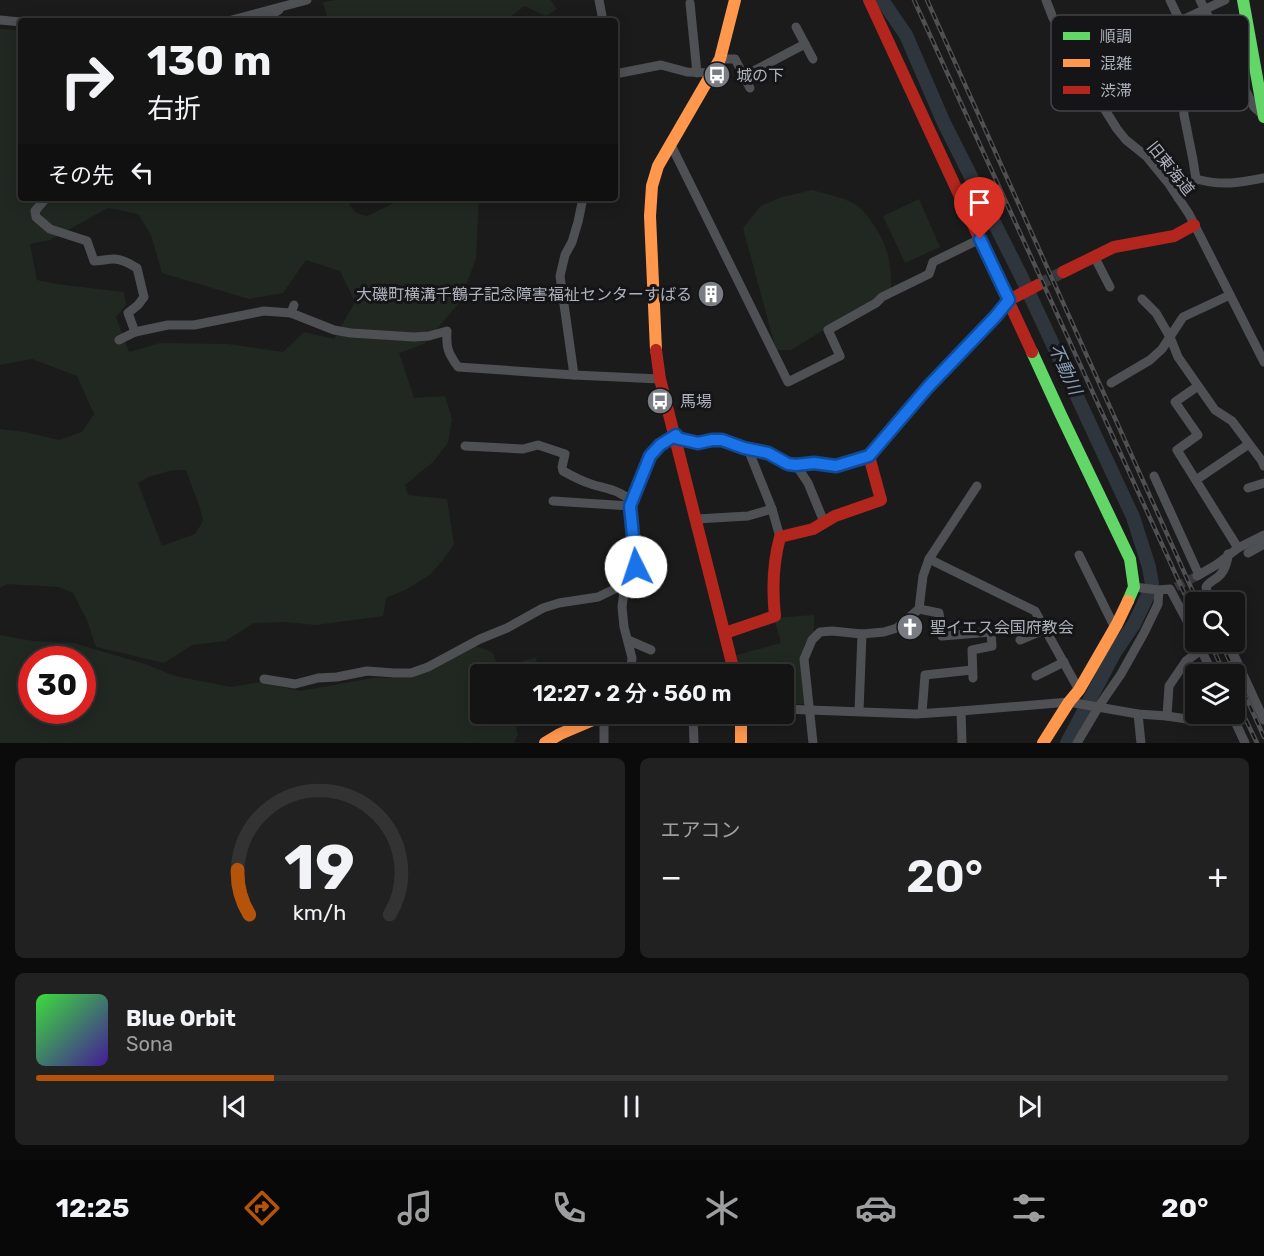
<!DOCTYPE html>
<html lang="ja">
<head>
<meta charset="utf-8">
<style>
  body { margin:0; font-family:Rubik,"Noto Sans JP",sans-serif; background:#212122; color:#f1f3f6; height:100vh; display:flex; flex-direction:column; font-size:22px; white-space:nowrap }
  * { box-sizing:border-box; margin:0 }
  p { font-size:20px; color:#9d9ea0 }
  .icon { flex:none; width:33px; height:33px; fill:none; stroke:currentColor; stroke-width:2; stroke-linecap:round; stroke-linejoin:round }
  .map { position:relative; height:743px; overflow:hidden }
  .sheet { display:flex; flex-direction:column; gap:15px; padding:15px; background:#0b0b0b; flex:1 }
  .sheet>* { flex:none }
  .hud { position:absolute; left:18px; top:18px; width:600px; height:183px; border-radius:6px; box-shadow:0 3px 15px #0003,0 0 0 2px #333334; background:#141414; color:#f1f3f6; overflow:hidden }
  .buttons { position:absolute; left:1185px; top:592px; display:grid; gap:12px }
  .buttons a { display:grid; place-items:center; width:60px; height:60px; border-radius:6px; background:#141414; box-shadow:0 3px 15px #0003,0 0 0 2px #333334; font-size:30px }
  .speed { position:absolute; left:18px; top:646px; display:flex; gap:12px; font-size:30px; font-weight:700; text-align:center }
  .speed>* { display:grid; place-content:center; width:78px; height:78px; border-radius:50%; background:#141414; box-shadow:0 3px 15px #0003,0 0 0 2px #333334; line-height:1 }
  .speed .limit { border:9px solid #d22; background:#fff; color:#111 }
  .pin { position:absolute; display:grid; place-items:center; width:51px; height:51px; color:#fff; margin:-62px -26px; border-radius:50% 50% 50% 0; rotate:-45deg; box-shadow:0 0 6px #0007 }
  .pin .icon { rotate:45deg }
  .me { position:absolute; width:66px; margin:-33px; rotate:356deg; stroke-linejoin:round; filter:drop-shadow(0 0 4px #0008) }
  .turn { display:flex; align-items:center; gap:21px; height:126px; padding:0 30px; font-size:27px }
  .turn .icon { width:78px; height:78px; stroke-width:2.5 }
  .turn b { display:block; font-size:42px; line-height:51px }
  .then { display:flex; align-items:center; height:57px; padding:0 30px; background:#0003; gap:12px; font-size:22px }
  .big { font-size:45px; font-weight:600; line-height:1.1 }
  .sheet .card { flex:1; display:flex; flex-direction:column; justify-content:center; gap:9px; min-width:0; padding:0 21px; border-radius:9px; background:#212122 }
  .sheet .dial { align-items:center; gap:0 }
  .dial svg { height:156px; overflow:visible; fill:none; stroke:#333334; stroke-width:7; stroke-linecap:round; text-anchor:middle }
  .dial text { fill:#f1f3f6; stroke:none }
  .song { display:flex; align-items:center; gap:18px }
  .cover { width:72px; height:72px; border-radius:9px; background:linear-gradient(135deg,hsl(120 70% 55%),hsl(260 70% 35%)) }
  .played { height:6px; border-radius:3px; background:linear-gradient(90deg,#b45309 20%,#333334 20%) }
  .keys { display:flex; justify-content:space-around; direction:ltr }
  .heat { display:flex; justify-content:space-between; align-items:center; font-size:33px; direction:ltr }
  .sheet .tiles { flex:1; display:grid; gap:15px; grid-template-columns:1fr 1fr }
  .card:last-child { grid-column:span 2 }
  .trip { position:absolute; left:470px; top:664px; width:324px; height:60px; border-radius:6px; background:#141414; box-shadow:0 3px 15px #0003,0 0 0 2px #333334; font-weight:600; line-height:60px; text-align:center }
  .menu { display:flex; height:96px; justify-content:space-around; align-items:center; background:#080808; color:#9d9ea0 }
  .menu .icon { width:42px; height:42px }
  .menu .selected { color:#b45309 }
  .menu b { font-size:27px; color:#f1f3f6 }
  .map>svg:first-child { display:block }
  .green { fill:#212822; fill-rule:evenodd }
  .lines { fill:none; stroke-linecap:round; stroke-linejoin:round }
  .river { stroke:#2e353d; stroke-width:14 }
  .street-tunnel { stroke:#38393b; stroke-width:9; stroke-dasharray:9 4.5; stroke-linecap:butt }
  .secondary-tunnel { stroke:#38393b; stroke-width:12; stroke-dasharray:12 6; stroke-linecap:butt }
  .street { stroke:#4f5054; stroke-width:9 }
  .fast { stroke:#63d668; stroke-width:12 }
  .slow { stroke:#ff974d; stroke-width:12 }
  .jam { stroke:#b3261e; stroke-width:12 }
  .rail-casing { stroke:#505052; stroke-width:4.5 }
  .rail { stroke:#151517; stroke-width:2; stroke-dasharray:7; stroke-linecap:butt }
  .route-casing { stroke:#114b97; stroke-width:15 }
  .route { stroke:#1a73e8; stroke-width:10 }
  .labels { text-anchor:middle; stroke-width:6; stroke-linejoin:round; paint-order:stroke }
  .poi-label { font-size:16px; fill:#adb1bb; stroke:#151517; text-anchor:start }
  .street-label { font-size:16px; fill:#adb1bb; stroke:#151517 }
  .water-label { font-size:18px; font-style:italic; fill:#859cb5; stroke:#151517 }
  .key { fill:#151517; stroke:#434448; stroke-width:1.5 }
  .key-label { font-size:16px; fill:#adb1bb }
</style>
</head>
<body>
<div class="map">
<svg width="1264" height="743" viewBox="0 0 1264 743">
  <rect width="100%" height="100%" fill="#1b1b1b"/>
  <g class="green">
    <path d="M335 0H550L557 9 546 16 524 6 509 18 508 21H328L323 2Z"/>
    <path d="M0 29 21 30V198H350L349 204 356 213 367 216 390 205 399 198H479L476 259 459 303 424 344 399 353 414 398 445 396 452 419 448 443 433 462 405 485 408 495 447 499 454 544 446 556 431 574 407 589 386 598 383 616 316 625 284 622 254 623 225 641 192 645 164 663 96 647 87 620 73 593 59 587 7 584 0 588V429L25 432 59 440 82 432 94 414 77 376 32 359 0 365ZM108 208 138 214 151 235 162 273 249 299 283 293 306 260 340 271 355 302 334 339 304 332 283 352 228 344 160 343 129 352 116 317 126 305 124 292 56 284 37 280 30 244 50 240ZM173 470H186L200 508 203 521 195 534 162 546 138 483 148 477Z"/>
    <path d="M812 190C826 194 843 197 856 205 871 216 887 243 889 261 891 270 891 280 891 289L791 350H776L743 228 761 206 782 197Z"/>
    <path d="M919 199 940 247 905 263 883 216Z"/>
    <path d="M814 615V634L804 645 805 704H783V675H741L737 655 781 643 774 618Z"/>
    <path d="M0 635 33 641 74 643 145 664 175 676 231 687 260 682 300 691 373 678H412L464 642 492 652 499 668 537 657 533 671 521 675H480V714H512L518 734 514 743H0ZM32 660H82V711H32Z"/>
  </g>
  <g class="lines">
    <path class="river" d="M882 0 906 35 944 123 1021 276 1133 517 1149 567 1152 584 1147 597 1134 624 1115 652 1067 743"/>
    <path class="street-tunnel" d="M1176 587 1197 576"/>
    <path class="secondary-tunnel" d="M1038 285 1063 272"/>
    <g class="street">
      <path d="M599 0 603 21"/>
      <path d="M1046 0 1053 18 1085 78 1117 129 1126 140 1146 156 1169 184 1189 214 1264 362"/>
      <path d="M1170 0 1180 21 1225 0"/>
      <path d="M1200 0 1254 107 1262 114"/>
      <path d="M690 3 697 73"/>
      <path d="M0 20 21 22"/>
      <path d="M228 21 307 0"/>
      <path d="M262 21 279 10"/>
      <path d="M1172 25 1179 45 1184 115 1193 160 1196 179 1193 184 1178 198"/>
      <path d="M796 27 813 59"/>
      <path d="M1066 41 1079 32 1098 28 1130 57"/>
      <path d="M720 59H735L750 88"/>
      <path d="M1128 59 1148 93"/>
      <path d="M615 61 616 74"/>
      <path d="M615 74 661 65 687 72 712 73"/>
      <path d="M744 76 805 44"/>
      <path d="M1085 78C1101 73 1118 67 1131 56 1140 49 1146 40 1156 34 1163 29 1172 25 1180 21"/>
      <path d="M670 143 788 382 840 356 828 330 876 303 882 297 929 274 933 262 980 239"/>
      <path d="M1196 179C1222 186 1238 183 1264 178"/>
      <path d="M46 198 35 211 36 217 50 229 87 241 94 261C101 261 107 259 114 259 123 259 130 264 137 268L144 297 138 305 128 313 135 332"/>
      <path d="M1094 256 1110 287"/>
      <path d="M1142 299 1156 313 1170 337 1178 357 1215 410 1232 421 1262 461 1264 466"/>
      <path d="M294 305 291 313 334 330 351 333 414 337 429 336 447 331C446 348 448 353 458 367L574 375 660 379"/>
      <path d="M119 340 135 332 168 325H194L264 311 291 313"/>
      <path d="M574 375 560 276 565 255 572 242 578 222 583 198"/>
      <path d="M1111 383 1150 360 1162 349 1183 317 1230 295"/>
      <path d="M1198 386 1175 402 1198 435 1177 450 1238 548"/>
      <path d="M676 438 698 443 722 440 744 448 768 453 788 464 800 465 814 463 836 466 869 456"/>
      <path d="M465 446 523 449 538 445 565 454 562 467 563 471C572 476 581 481 591 484 606 489 621 490 632 502"/>
      <path d="M748 449 772 509"/>
      <path d="M796 465 808 483 824 522"/>
      <path d="M1154 476 1199 575"/>
      <path d="M1196 480 1249 444"/>
      <path d="M977 486 929 559 1035 611 1079 690"/>
      <path d="M1248 488 1264 483"/>
      <path d="M553 501 630 506"/>
      <path d="M697 519 748 516 772 509 780 537"/>
      <path d="M1248 553 1264 544"/>
      <path d="M1079 555 1115 628"/>
      <path d="M1197 576 1216 565 1238 548 1264 535"/>
      <path d="M1134 587 1159 590 1170 589 1196 638"/>
      <path d="M1210 603 1206 587C1209 582 1213 581 1218 577 1224 572 1228 562 1228 554"/>
      <path d="M919 609 939 613 942 636 991 632 992 646 972 650 973 678"/>
      <path d="M628 640 651 650"/>
      <path d="M1020 640 1046 629"/>
      <path d="M1228 642 1264 720"/>
      <path d="M1200 647 1213 675"/>
      <path d="M630 675 632 658 624 627 622 607 625 584 637 567 630 506 650 456 660 445 676 435"/>
      <path d="M1036 676 1064 662"/>
      <path d="M264 679 295 684 318 678 337 677 367 671 394 673H411L428 667 480 639 507 628 543 608 559 603 598 597 625 584"/>
      <path d="M783 709 916 714 961 711 1069 702 1138 714 1167 716 1200 721 1234 720"/>
      <path d="M859 711 862 634 884 632 897 628 919 609 923 576 929 559"/>
      <path d="M961 711 962 743"/>
      <path d="M922 713 925 675 972 670"/>
      <path d="M693 714 694 743"/>
      <path d="M1138 714 1141 743"/>
      <path d="M1232 715 1245 743"/>
      <path d="M1167 716 1169 686 1186 661 1201 650"/>
      <path d="M604 743V720L608 714"/>
      <path d="M813 743 804 659 812 640 820 632 832 631 862 634"/>
      <path d="M1077 743 1099 706 1121 674 1144 633 1158 604 1159 590"/>
    </g>
    <g class="fast">
      <path d="M1243 0 1264 117"/>
      <path d="M1032 352 1061 415 1130 559 1134 587 1128 601"/>
    </g>
    <g class="slow">
      <path d="M656 350 650 216 652 186 658 166 720 59 735 0"/>
      <path d="M741 714V743"/>
      <path d="M545 743 560 734 607 714"/>
      <path d="M1043 743 1069 702 1079 690 1117 624 1128 601"/>
    </g>
    <g class="jam">
      <path d="M869 0 1032 352"/>
      <path d="M1063 272 1114 247 1174 236 1194 225"/>
      <path d="M656 350 660 379 735 675"/>
      <path d="M725 633 775 616C772 589 773 563 780 537L813 529 835 516 881 500 869 456 928 387 995 317 1009 300 1038 285"/>
    </g>
    <defs>
      <g id="rail">
        <path d="M914 0 1196 619"/>
        <path d="M927 0 1198 603"/>
        <path d="M1210 642 1225 675"/>
        <path d="M1221 642 1264 737"/>
        <path d="M1234 695 1257 743"/>
      </g>
    </defs>
    <use href="#rail" class="rail-casing"/>
    <use href="#rail" class="rail"/>
  </g>
  <g class="lines">
    <defs>
      <path id="route" d="M636 567 630 506 650 456 660 445 676 435V438L698 443 712 440H722L744 448 768 453 788 464 796 465 814 463 836 466 869 456 928 387 995 317 1009 300 980 239"/>
    </defs>
    <use href="#route" class="route-casing"/>
    <use href="#route" class="route"/>
  </g>
  <defs>
    <symbol id="bus-disc" viewBox="-11 -11 22 22"><circle r="9.5" fill="#7a7c83" stroke="#151517"/><path d="M-5-6H5V4H4V6H2V4H-2V6H-4V4H-5ZM-3.5-4V0h7V-4ZM-3.5 1.2v1.5H-2V1.2ZM2 1.2v1.5H3.5V1.2Z" fill="#fff"/></symbol>
    <symbol id="building-disc" viewBox="-11 -11 22 22"><circle r="9.5" fill="#7a7c83" stroke="#151517"/><path d="M-4-6H4V6H1V3H-1V6H-4ZM-2.5-4.3h1.7v1.8h-1.7ZM.8-4.3h1.7v1.8H.8ZM-2.5-1h1.7V.8h-1.7ZM.8-1h1.7V.8H.8Z" fill="#fff"/></symbol>
    <symbol id="church-disc" viewBox="-11 -11 22 22"><circle r="9.5" fill="#7a7c83" stroke="#151517"/><path d="M-1.2-6h2.4v3.5h3.3v2.4h-3.3V6h-2.4V-.1h-3.3v-2.4h3.3Z" fill="#fff"/></symbol>
  </defs>
  <g fill-rule="evenodd">
    <use href="#bus-disc" x="702" y="60" width="30" height="30"/>
    <use href="#building-disc" x="696" y="279" width="30" height="30"/>
    <use href="#bus-disc" x="645" y="386" width="30" height="30"/>
    <use href="#church-disc" x="895" y="612" width="30" height="30"/>
  </g>
  <g class="labels">
    <g class="poi-label">
      <text x="736" y="81">城の下</text>
      <text x="692" y="300" text-anchor="end">大磯町横溝千鶴子記念障害福祉センターすばる</text>
      <text x="680" y="407">馬場</text>
      <text x="930" y="633">聖イエス会国府教会</text>
    </g>
    <g class="street-label">
      <text transform="translate(1171 168) rotate(51)" y="6">旧東海道</text>
    </g>
    <g class="water-label">
      <text transform="translate(1065 369) rotate(65)" y="6">不動川</text>
    </g>
  </g>
  <rect x="1051" y="15" width="198" height="96" rx="9" class="key"/>
  <rect x="1063" y="32" width="27" height="8" fill="#63d668"/>
  <rect x="1063" y="59" width="27" height="8" fill="#ff974d"/>
  <rect x="1063" y="86" width="27" height="8" fill="#b3261e"/>
  <g class="key-label">
    <text x="1100" y="42">順調</text>
    <text x="1100" y="69">混雑</text>
    <text x="1100" y="96">渋滞</text>
  </g>
</svg>
<div class="buttons">
<a><svg class="icon" aria-label="search" viewBox="0 0 24 24"><circle cx="10" cy="10" r="6"/><path d="M15 15l6 6"/></svg></a>
<a><svg class="icon" aria-label="layers" viewBox="0 0 24 24"><path d="M12 4l9 5-9 5-9-5zM3 14l9 5 9-5"/></svg></a>
</div>
<div class="speed"><div class="limit">30</div></div>
<div class="pin" style="left:980px;top:239px;background:#d93025"><svg class="icon" aria-label="arrive" viewBox="0 0 24 24"><path d="M6 21V4h12l-3 4 3 4H6"/></svg></div>
<svg class="me" style="left:636px;top:567px" viewBox="-20 -20 40 40"><circle r="19" fill="#fff"/><path d="M0-13L10 11 0 6-10 11z" fill="#1a73e8"/></svg>
<div class="trip">12:27 · 2 分 · 560 m</div>
<div class="hud">
<div class="turn"><svg class="icon" aria-label="right" viewBox="0 0 24 24"><path d="M7 20v-9h11M14 6l5 5-5 5"/></svg><div><b>130 m</b>右折</div></div>
<div class="then">その先<svg class="icon" aria-label="left" viewBox="0 0 24 24"><path d="M17 20v-9H6M10 6l-5 5 5 5"/></svg></div>
</div>
</div>
<section class="sheet">
<div class="tiles">
<div class="card dial"><svg viewBox="0 0 100 80">
<path d="M14 69A42 42 0 1 1 86 69"/>
<path d="M14 69A42 42 0 0 1 8 46" stroke="#b45309"/>
<text x="50" y="56" font-size="32" font-weight="700">19</text>
<text x="50" y="72" font-size="11">km/h</text>
</svg></div>
<div class="card"><p>エアコン</p>
<div class="heat"><a>−</a><b class="big">20°</b><a>+</a></div>
</div>
<div class="card">
<div class="song"><i class="cover"></i><div><b>Blue Orbit</b><p>Sona</p></div></div>
<div class="played"></div>
<div class="keys"><svg class="icon" aria-label="previous" viewBox="0 0 24 24"><path d="M18 5L8 12l10 7zM5 5v14"/></svg><svg class="icon" aria-label="pause" viewBox="0 0 24 24"><path d="M8 5v14M16 5v14"/></svg><svg class="icon" aria-label="next" viewBox="0 0 24 24"><path d="M6 5l10 7-10 7zM19 5v14"/></svg></div>
</div>
</div>
</section>
<nav class="menu">
<b>12:25</b>
<svg class="icon selected" aria-label="directions" viewBox="0 0 24 24"><path d="M12 3l9 9-9 9-9-9zM9 14v-3h6M13 9l2 2-2 2"/></svg>
<svg class="icon" aria-label="music" viewBox="0 0 24 24"><path d="M9 18V5l10-2v13"/><circle cx="6" cy="18" r="3"/><circle cx="16" cy="16" r="3"/></svg>
<svg class="icon" aria-label="phone" viewBox="0 0 24 24"><path d="M5 4h4l2 5-3 2q2 4 5 5l2-3 5 2v4C11 20 4 13 5 4z"/></svg>
<svg class="icon" aria-label="climate" viewBox="0 0 24 24"><path d="M12 3v18M4 7l16 10M4 17L20 7"/></svg>
<svg class="icon" aria-label="car" viewBox="0 0 24 24"><path d="M5 17H2v-5l4-1 3-4h7l3 4 3 1v5h-3M9 17h6M6 11h13"/><circle cx="7" cy="17" r="2"/><circle cx="17" cy="17" r="2"/></svg>
<svg class="icon" aria-label="filters" viewBox="0 0 24 24"><path d="M4 7h16M4 17h16"/><circle cx="9" cy="7" r="2"/><circle cx="15" cy="17" r="2"/></svg>
<b>20°</b>
</nav>
</body>
</html>
